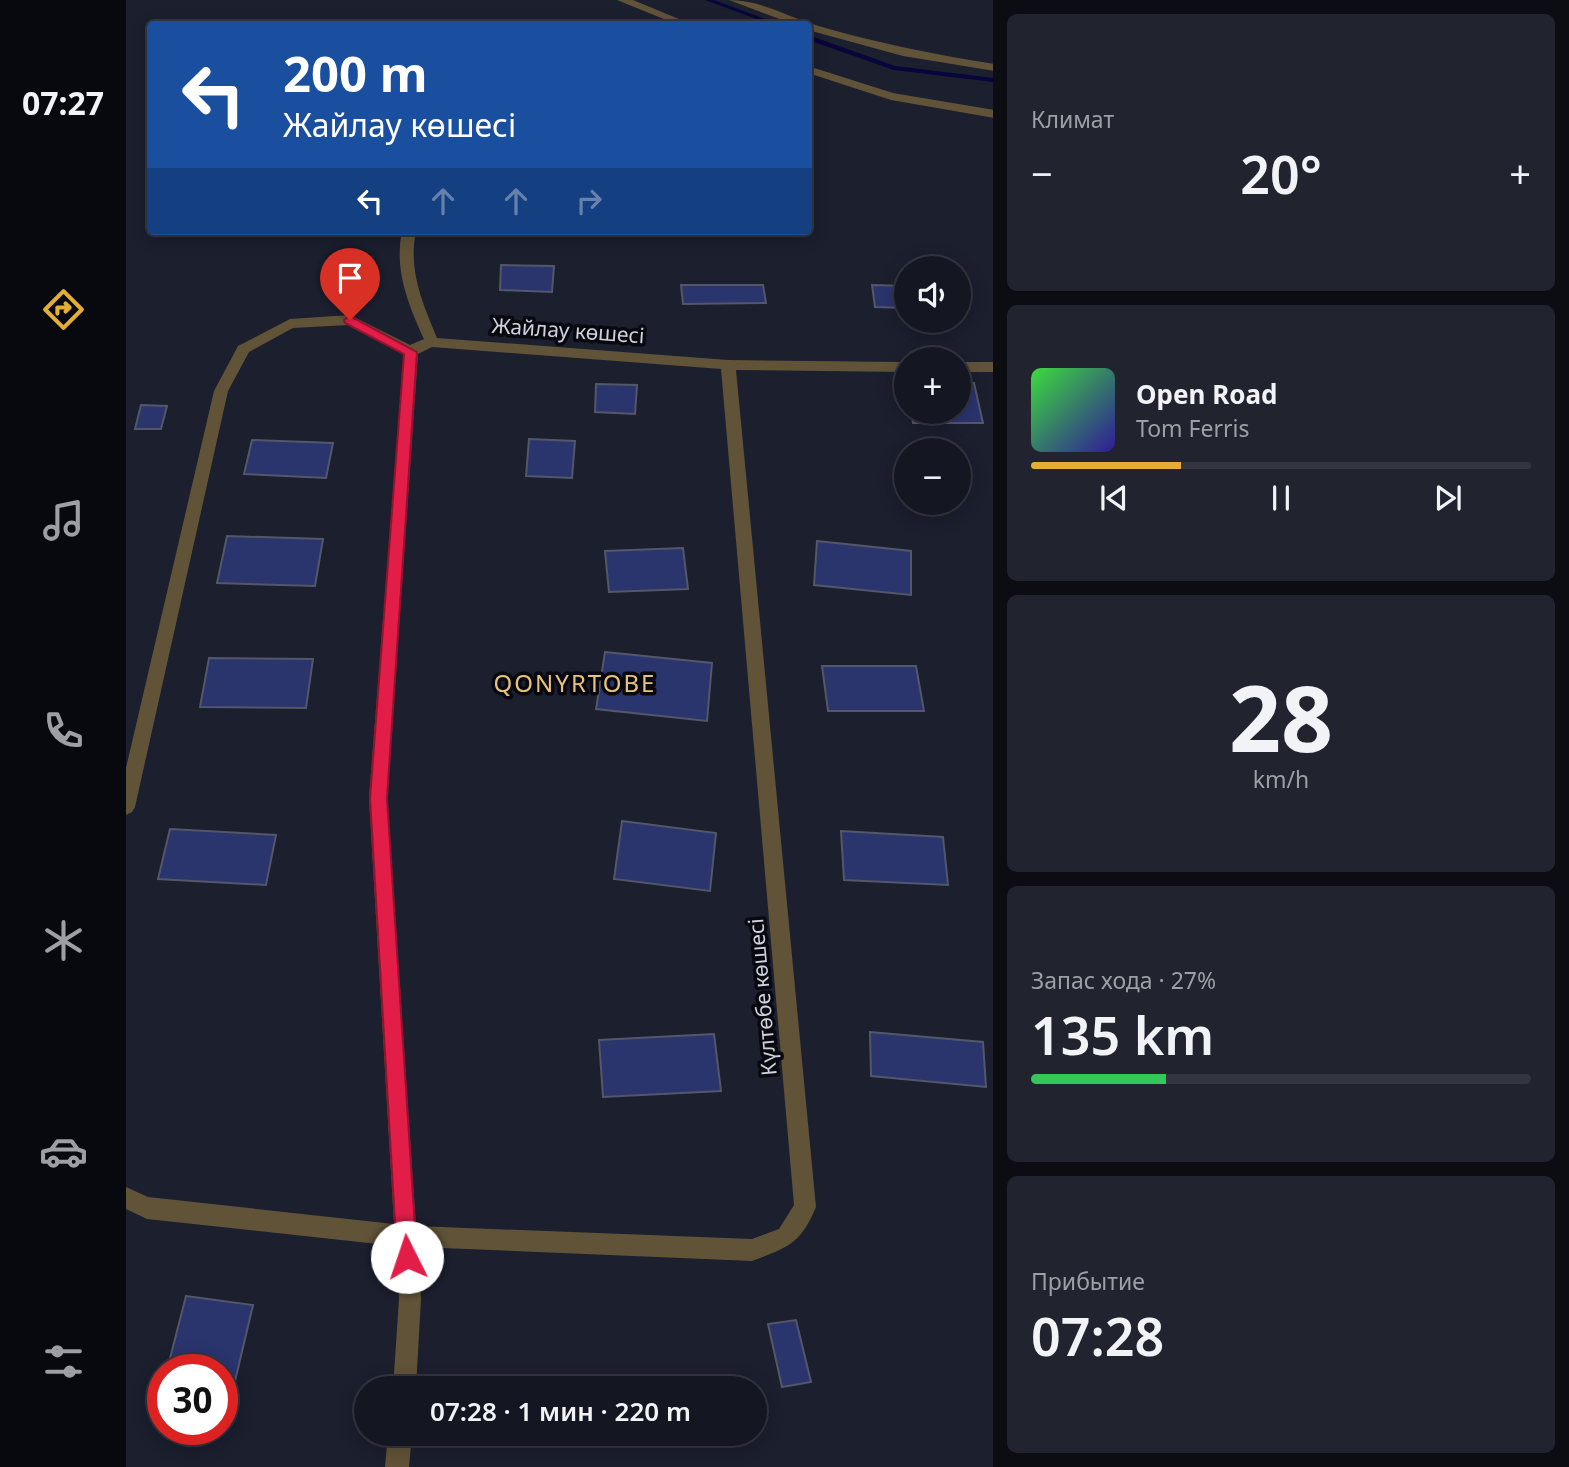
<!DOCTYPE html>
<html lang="ru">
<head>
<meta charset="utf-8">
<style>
  body { margin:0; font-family:"Noto Sans",sans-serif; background:#21242f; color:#f1f3f6; height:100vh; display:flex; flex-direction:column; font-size:26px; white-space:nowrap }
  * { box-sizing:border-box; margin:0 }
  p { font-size:23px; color:#9d9fa5 }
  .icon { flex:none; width:38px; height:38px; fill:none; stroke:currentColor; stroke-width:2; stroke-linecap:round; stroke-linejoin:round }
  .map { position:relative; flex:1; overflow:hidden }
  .panel { display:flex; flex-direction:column; gap:14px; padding:14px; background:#0b0d13; width:576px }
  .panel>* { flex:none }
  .top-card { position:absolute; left:21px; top:21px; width:665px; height:214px; border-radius:7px; box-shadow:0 4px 18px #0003,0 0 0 2px #333640; background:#1a4fa0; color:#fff; overflow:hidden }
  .tools { position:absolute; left:768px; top:256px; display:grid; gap:14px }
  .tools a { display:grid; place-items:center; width:77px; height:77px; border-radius:50%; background:#141722; box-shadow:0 4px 18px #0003,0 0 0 2px #333640; font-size:35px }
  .speed { position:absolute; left:21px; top:1354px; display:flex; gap:14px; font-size:35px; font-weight:700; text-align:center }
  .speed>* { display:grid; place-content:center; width:91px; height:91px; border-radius:50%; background:#141722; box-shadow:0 4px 18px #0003,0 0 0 2px #333640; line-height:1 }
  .speed .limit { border:10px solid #d22; background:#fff; color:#111 }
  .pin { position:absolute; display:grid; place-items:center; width:60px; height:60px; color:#fff; margin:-72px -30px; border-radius:50% 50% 50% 0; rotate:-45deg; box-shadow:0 0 7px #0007 }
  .pin .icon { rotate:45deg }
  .me { position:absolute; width:77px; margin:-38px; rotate:356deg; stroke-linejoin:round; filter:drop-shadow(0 0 5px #0008) }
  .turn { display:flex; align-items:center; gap:24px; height:147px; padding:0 21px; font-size:32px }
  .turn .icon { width:91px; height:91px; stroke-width:2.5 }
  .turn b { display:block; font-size:49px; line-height:60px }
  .lanes { display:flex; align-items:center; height:66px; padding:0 21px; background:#0003; justify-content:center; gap:35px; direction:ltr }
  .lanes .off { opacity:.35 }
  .big { font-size:52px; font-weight:600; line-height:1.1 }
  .panel .tile { flex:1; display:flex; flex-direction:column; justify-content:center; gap:10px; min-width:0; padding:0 24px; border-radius:10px; background:#21242f }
  .panel .dial { align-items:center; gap:0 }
  .dial b { font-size:91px; line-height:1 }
  .song { display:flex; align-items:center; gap:21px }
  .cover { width:84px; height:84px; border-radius:10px; background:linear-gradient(135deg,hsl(120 70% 55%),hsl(250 70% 35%)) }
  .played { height:7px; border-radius:4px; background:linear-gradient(90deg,#e4ae35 30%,#333640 30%) }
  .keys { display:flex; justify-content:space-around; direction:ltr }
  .heat { display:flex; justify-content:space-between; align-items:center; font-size:38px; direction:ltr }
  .charge { height:10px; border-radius:5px; background:linear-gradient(90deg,#34c759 27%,#333640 0) }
  .trip { position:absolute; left:228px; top:1376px; width:413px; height:70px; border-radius:35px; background:#141722; box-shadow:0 4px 18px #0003,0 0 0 2px #333640; font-weight:600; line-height:70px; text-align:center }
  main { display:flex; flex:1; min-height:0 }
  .menu { display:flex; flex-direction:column; width:126px; justify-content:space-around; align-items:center; background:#08090e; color:#9d9fa5 }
  .menu .icon { width:49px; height:49px }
  .menu .current { color:#e4ae35 }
  .menu b { font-size:32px; color:#f1f3f6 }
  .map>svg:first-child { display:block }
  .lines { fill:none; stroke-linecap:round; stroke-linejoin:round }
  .stream { fill:#08053c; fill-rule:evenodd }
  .building { fill:#2a346d; stroke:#535769; stroke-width:2 }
  .street { fill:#615338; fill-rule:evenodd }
  .route { fill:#e11d48; stroke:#92132f; stroke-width:2 }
  .labels { text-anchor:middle; stroke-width:7; stroke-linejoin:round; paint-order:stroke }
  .street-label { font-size:21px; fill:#cfd2dc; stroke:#080910 }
  .quarter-label { font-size:24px; letter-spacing:2px; fill:#e8c27a; stroke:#080910 }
</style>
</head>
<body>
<main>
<nav class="menu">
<b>07:27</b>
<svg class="icon current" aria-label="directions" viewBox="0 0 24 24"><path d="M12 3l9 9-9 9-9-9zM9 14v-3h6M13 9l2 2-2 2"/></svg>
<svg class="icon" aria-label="music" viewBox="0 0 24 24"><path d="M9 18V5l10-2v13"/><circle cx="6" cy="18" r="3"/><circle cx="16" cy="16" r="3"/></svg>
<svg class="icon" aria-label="phone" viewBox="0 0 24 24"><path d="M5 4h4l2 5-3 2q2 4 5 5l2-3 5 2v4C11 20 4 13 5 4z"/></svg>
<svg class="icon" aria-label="climate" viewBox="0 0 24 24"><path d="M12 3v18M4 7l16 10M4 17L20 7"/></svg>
<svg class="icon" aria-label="car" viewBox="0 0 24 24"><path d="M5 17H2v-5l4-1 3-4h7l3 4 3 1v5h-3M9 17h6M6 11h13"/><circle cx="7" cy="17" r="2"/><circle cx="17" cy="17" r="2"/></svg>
<svg class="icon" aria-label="filters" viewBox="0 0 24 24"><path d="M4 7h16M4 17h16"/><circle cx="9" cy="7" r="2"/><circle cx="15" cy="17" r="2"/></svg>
</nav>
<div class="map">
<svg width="868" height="1467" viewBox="0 0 868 1467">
  <rect width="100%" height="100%" fill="#1b1f2e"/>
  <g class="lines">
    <g class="stream">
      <path d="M579 0H588L652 24H644Z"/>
      <path d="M682 35 769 66 868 78V82L768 70 682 40Z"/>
    </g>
  </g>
  <g class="building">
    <path d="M375 265 428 266 426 292 374 290Z"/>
    <path d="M555 285H637L640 303 557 304Z"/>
    <path d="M746 285 780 286V308L749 307Z"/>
    <path d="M833 383H848L857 423H787L785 411H833Z"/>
    <path d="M470 384 511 385 509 414 469 412Z"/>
    <path d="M15 405 41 406 35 429H9Z"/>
    <path d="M403 439 449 441 446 478 400 476Z"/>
    <path d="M126 440 207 443 200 478 118 474Z"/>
    <path d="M101 536 197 539 189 586 91 583Z"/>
    <path d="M691 541 785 551V595L688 585Z"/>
    <path d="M557 548 562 589 483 592 479 551Z"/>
    <path d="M479 652 586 663 581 721 470 709Z"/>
    <path d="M83 658 187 659 180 708 74 707Z"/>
    <path d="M696 666H790L798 711H702Z"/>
    <path d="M496 821 590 833 584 891 488 879Z"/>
    <path d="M44 829 150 835 140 885 32 879Z"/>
    <path d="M715 831 817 837 822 885 718 880Z"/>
    <path d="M744 1032 857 1042 860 1087 745 1076Z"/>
    <path d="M588 1034 595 1091 477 1097 473 1040Z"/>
    <path d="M60 1296 127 1305 105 1398 96 1397V1370H41Z"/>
    <path d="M670 1320 685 1382 656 1387 642 1324Z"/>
  </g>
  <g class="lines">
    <g class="street">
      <path d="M491 0H507L565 24H550Z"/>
      <path d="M603 0C633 0 659 15 686 24 746 42 806 54 868 64V71L777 56 682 30V24H667Z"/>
      <path d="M682 66 767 93 868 110V118L765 100 682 73Z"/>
      <path d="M276 231H290C282 270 296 302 311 338L602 360 780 362V372L610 370 690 1207C674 1245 662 1247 626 1261L292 1247 295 1299 290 1388H267L273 1299 270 1246 21 1219 0 1209V1187L22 1197 268 1224 243 798 278 354 222 325 167 328 123 352 102 391 9 807 6 812 0 815V768L88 391 112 346 164 319 224 315 284 345 298 339C282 303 268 271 276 231ZM306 347 595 369 668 1205 653 1229 626 1239 290 1226 261 798 292 354Z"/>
      <rect x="833" y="362" width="35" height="10"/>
      <path d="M262 1433H286L283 1467H259Z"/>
    </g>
  </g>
  <path class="route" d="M224 316 291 352 261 798 291 1257 288 1264 281 1267 274 1264 271 1257 244 798 278 354 219 323 218 320Z"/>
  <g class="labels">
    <g class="street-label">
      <text transform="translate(442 331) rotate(4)" y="7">Жайлау көшесі</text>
      <text transform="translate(637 997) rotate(-95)" y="7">Күлтөбе көшесі</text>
    </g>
    <g class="quarter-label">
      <text x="449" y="692">QONYRTOBE</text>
    </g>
  </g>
</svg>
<div class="tools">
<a><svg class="icon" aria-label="sound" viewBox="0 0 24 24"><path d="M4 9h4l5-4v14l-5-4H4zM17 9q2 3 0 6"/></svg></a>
<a>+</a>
<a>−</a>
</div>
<div class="speed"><div class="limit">30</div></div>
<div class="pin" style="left:224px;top:320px;background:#d93025"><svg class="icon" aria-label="arrive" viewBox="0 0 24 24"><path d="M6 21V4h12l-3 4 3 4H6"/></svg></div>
<svg class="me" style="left:281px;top:1257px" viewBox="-20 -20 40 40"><circle r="19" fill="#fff"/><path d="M0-13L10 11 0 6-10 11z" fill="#e11d48"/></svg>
<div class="trip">07:28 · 1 мин · 220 m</div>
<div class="top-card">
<div class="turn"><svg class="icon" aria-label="left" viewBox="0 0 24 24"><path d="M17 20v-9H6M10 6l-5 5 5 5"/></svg><div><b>200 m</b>Жайлау көшесі</div></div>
<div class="lanes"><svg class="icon" aria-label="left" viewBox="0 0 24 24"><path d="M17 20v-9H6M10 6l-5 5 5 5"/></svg><svg class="icon off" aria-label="ahead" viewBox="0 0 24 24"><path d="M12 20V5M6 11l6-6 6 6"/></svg><svg class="icon off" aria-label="ahead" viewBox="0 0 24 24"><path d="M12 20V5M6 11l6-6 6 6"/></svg><svg class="icon off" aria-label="right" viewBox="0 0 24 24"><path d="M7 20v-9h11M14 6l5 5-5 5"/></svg></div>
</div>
</div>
<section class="panel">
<div class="tile"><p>Климат</p>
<div class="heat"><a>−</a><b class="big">20°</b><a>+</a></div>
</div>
<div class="tile">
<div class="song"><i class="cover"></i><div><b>Open Road</b><p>Tom Ferris</p></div></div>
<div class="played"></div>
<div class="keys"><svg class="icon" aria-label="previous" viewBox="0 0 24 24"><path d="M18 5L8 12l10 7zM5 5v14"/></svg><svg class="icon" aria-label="pause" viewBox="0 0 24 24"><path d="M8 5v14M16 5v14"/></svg><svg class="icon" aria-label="next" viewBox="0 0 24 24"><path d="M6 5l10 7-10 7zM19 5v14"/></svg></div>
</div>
<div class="tile dial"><b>28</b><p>km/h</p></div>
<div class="tile"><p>Запас хода · 27%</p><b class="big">135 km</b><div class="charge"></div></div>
<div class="tile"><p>Прибытие</p><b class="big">07:28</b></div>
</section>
</main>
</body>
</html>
